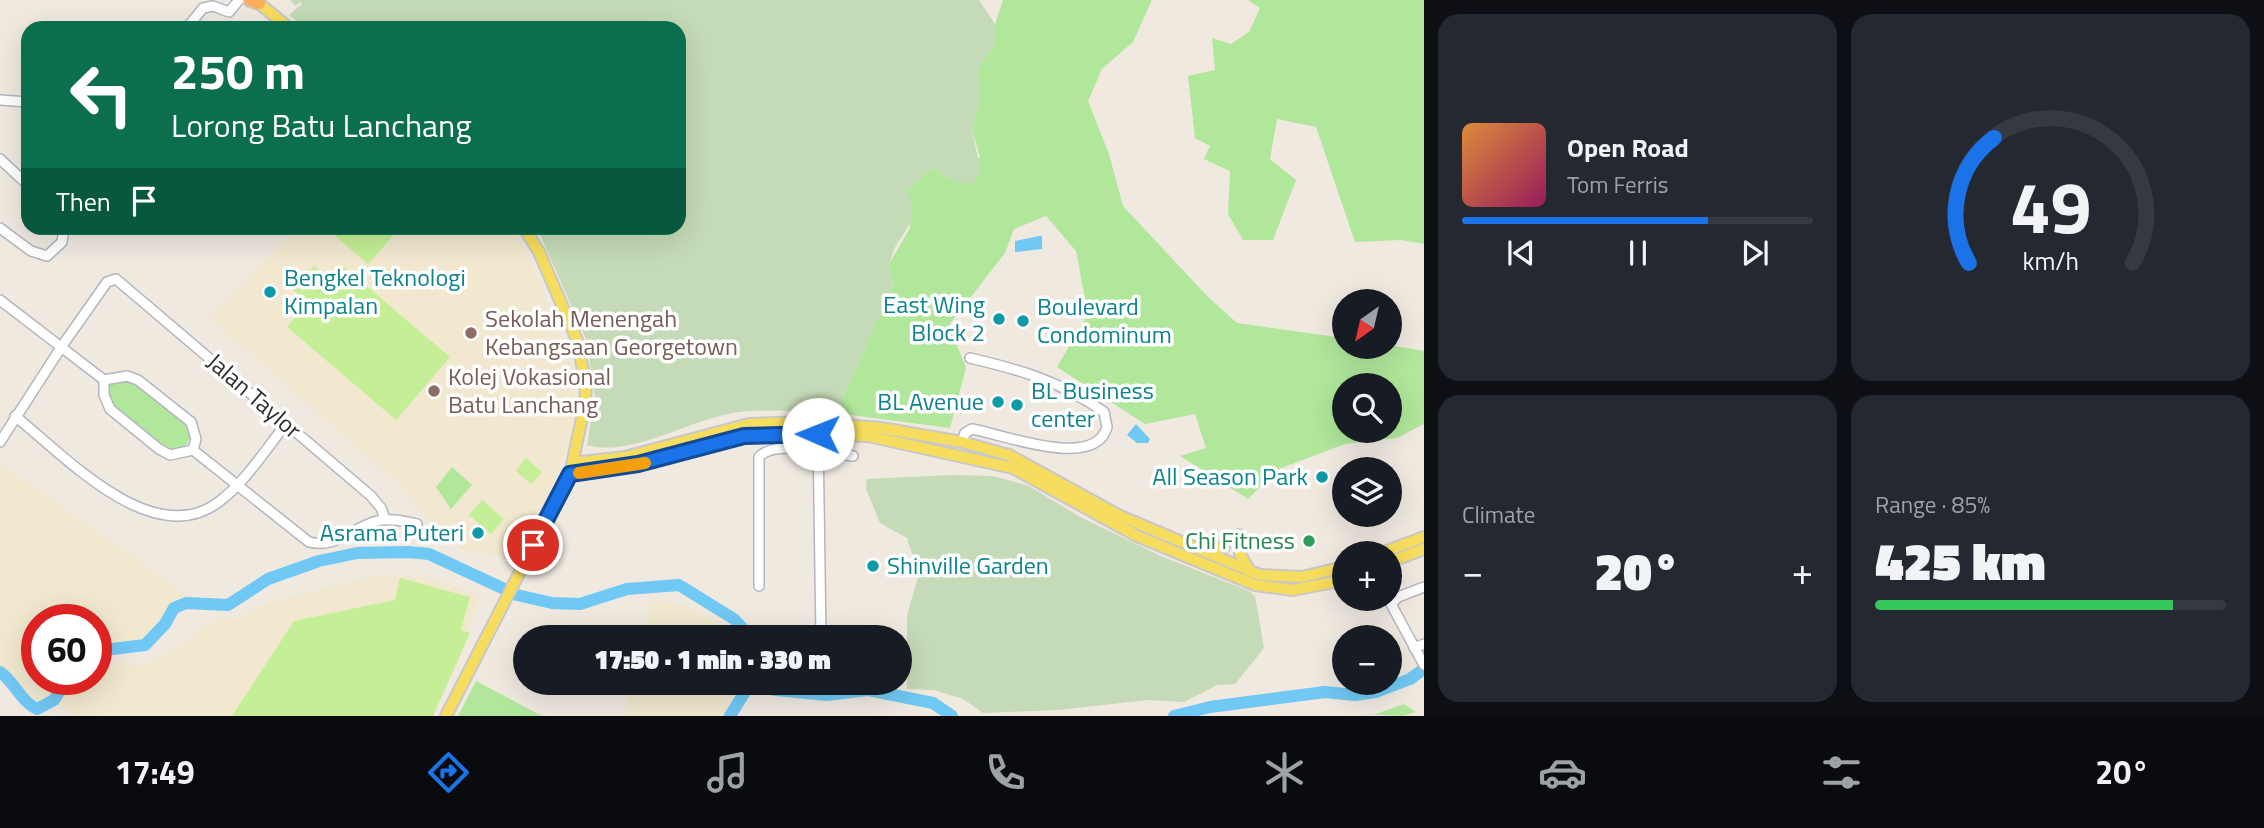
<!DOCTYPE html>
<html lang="en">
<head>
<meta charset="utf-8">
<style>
  body { margin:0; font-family:"Titillium Web",sans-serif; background:#242831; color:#f1f3f6; height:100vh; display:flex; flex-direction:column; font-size:26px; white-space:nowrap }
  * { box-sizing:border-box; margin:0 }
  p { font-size:23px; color:#9ea1a6 }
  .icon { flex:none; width:38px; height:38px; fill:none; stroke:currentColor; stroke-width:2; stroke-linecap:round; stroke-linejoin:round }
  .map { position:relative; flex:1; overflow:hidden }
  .side { display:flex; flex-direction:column; gap:14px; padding:14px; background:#0d0f14; width:840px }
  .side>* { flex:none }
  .guide { position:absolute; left:21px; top:21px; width:665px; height:214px; border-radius:21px; box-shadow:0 7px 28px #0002; background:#0b6e4f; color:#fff; overflow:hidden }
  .needle { width:46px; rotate:214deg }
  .fabs { position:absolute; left:1332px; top:289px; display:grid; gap:14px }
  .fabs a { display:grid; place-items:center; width:70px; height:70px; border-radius:50%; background:#171b24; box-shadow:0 7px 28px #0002; font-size:35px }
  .speed { position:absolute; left:21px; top:604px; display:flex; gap:14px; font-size:35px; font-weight:700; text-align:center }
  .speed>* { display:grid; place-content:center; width:91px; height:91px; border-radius:50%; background:#171b24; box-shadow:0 7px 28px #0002; line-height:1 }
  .speed .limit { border:10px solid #d22; background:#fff; color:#111 }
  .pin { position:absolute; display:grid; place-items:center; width:60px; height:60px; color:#fff; margin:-30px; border:4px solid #fff; border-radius:50%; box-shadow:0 2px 7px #0007 }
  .me { position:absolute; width:77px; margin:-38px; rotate:271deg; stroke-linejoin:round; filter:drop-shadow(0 0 5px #0008) }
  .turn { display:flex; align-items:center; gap:24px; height:147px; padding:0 35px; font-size:32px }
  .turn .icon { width:91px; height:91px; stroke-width:2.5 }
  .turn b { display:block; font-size:49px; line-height:60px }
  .then { display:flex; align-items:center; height:66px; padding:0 35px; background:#0003; gap:14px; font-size:26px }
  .big { font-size:52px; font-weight:800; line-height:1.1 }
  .side .widget { flex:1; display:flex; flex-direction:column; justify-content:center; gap:10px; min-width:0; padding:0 24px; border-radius:21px; background:#242831 }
  .side .dial { align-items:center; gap:0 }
  .dial svg { height:182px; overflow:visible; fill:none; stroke:#363941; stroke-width:7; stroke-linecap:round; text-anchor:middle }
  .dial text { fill:#f1f3f6; stroke:none }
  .song { display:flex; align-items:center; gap:21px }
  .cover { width:84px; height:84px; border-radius:10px; background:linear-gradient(135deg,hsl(30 70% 55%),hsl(330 70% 35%)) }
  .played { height:7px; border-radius:4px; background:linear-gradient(90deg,#1a73e8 70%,#363941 70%) }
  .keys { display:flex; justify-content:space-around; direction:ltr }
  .heat { display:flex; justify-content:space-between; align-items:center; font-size:38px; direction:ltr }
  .charge { height:10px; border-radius:5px; background:linear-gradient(90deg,#34c759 85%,#363941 0) }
  .side .tiles { flex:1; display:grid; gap:14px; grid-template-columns:repeat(2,1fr) }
  .trip { position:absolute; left:513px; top:625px; width:399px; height:70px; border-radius:35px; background:#171b24; box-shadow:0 7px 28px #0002; font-weight:800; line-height:70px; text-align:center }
  .tab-bar { display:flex; height:112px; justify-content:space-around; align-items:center; background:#090b0e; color:#9ea1a6 }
  .tab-bar .icon { width:49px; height:49px }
  .tab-bar .selected { color:#1a73e8 }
  .tab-bar b { font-size:32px; color:#f1f3f6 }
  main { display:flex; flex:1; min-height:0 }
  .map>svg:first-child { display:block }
  .education { fill:#f1e8cf }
  .green { fill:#b0e79b; fill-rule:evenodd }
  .cemetery { fill:#c5dab6 }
  .pitch { fill:#c4ef96 }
  .water { fill:#70c8f4 }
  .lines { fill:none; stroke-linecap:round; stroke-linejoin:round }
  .river { stroke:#70c8f4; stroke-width:12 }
  .minor-casing { stroke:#b3b5c1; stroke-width:12 }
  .major-casing { stroke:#c8c8c8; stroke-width:14 }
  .highway-casing { stroke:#c8c8c8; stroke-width:16 }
  .minor { stroke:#fff; stroke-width:9 }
  .major { stroke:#f7dd5d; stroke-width:10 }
  .highway { stroke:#ffac5b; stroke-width:12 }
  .route-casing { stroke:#114b97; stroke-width:18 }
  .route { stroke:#1a73e8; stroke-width:12 }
  .slow { stroke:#f59e0b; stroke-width:12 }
  .culture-dot { fill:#0f9aa8; stroke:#fff; stroke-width:2.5 }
  .education-dot { fill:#8d6e63; stroke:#fff; stroke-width:2.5 }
  .leisure-dot { fill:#2e9e5b; stroke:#fff; stroke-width:2.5 }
  .labels { text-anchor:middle; stroke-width:7; stroke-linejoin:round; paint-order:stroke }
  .culture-label { font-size:24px; fill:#0d838f; stroke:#fff; text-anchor:start }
  .education-label { font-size:24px; fill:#785e54; stroke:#fff; text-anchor:start }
  .street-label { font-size:24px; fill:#2d2d2d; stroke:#fff }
  .leisure-label { font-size:24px; fill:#27864d; stroke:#fff; text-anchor:end }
</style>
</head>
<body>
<main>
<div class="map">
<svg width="1424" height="716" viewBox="0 0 1424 716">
  <rect width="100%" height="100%" fill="#efe9e0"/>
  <g class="education">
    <path d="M297 228H509L525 250 575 371V409L569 440 552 489 507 559 460 548 445 539 401 486 210 318Z"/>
    <path d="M0 463 189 597 174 600 144 639 132 642 96 646V620H37V679H75L81 683 96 679V674L121 660 140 667 179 646 219 617 237 620 271 602 382 574 440 580 479 596 464 649 433 716H76L49 697 39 704 34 702 12 675 0 668Z"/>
    <path d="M651 599 686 605 744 637H643Z"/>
    <path d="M632 683V682L734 683 726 716H624Z"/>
  </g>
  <g class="green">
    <path d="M1003 0H1152L1133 42 1102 69 1088 101 1109 154 1123 206 1207 296 1237 323 1344 338V346L1390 345 1424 351V424L1397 438 1345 444 1276 470 1248 499 1180 456 1206 448 1195 414 1145 424 1057 367 1088 314 1076 251 1046 216 1014 229 1005 253 949 325 966 368 950 428 836 413 893 285 889 264 910 228 907 191 932 167 952 181 980 157 972 130 979 103 978 69 995 44V24ZM1344 385H1390V430H1344Z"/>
    <path d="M1248 0H1424V244L1401 240 1355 242 1316 127 1277 119 1270 159 1296 180 1273 240H1243L1228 214 1230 171 1204 159 1210 146 1195 138 1188 76 1215 70 1212 38 1231 44 1249 32 1260 8Z"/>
    <path d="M128 379 184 421 190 437 186 446C179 450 173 452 165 449 156 444 147 434 140 428 124 415 83 385 128 379Z"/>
    <path d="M452 467 472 485 451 509 436 487Z"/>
    <path d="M476 681 542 716H458Z"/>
    <path d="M1404 704 1416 712 1403 716 1359 714 1373 715Z"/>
  </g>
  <g class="cemetery">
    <path d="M290 0H979L995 24V44L978 69 979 103 972 130 981 173 972 184 952 181 932 167 907 191C923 229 895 232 890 263 889 269 892 279 893 285L836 413C803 412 766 408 733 413 689 420 630 458 587 445L595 397 586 339 537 228H679V28H304L289 15 302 4 300 2 296 6Z"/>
    <path d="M952 475 993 476 1029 486 1080 517 1161 556 1249 591 1255 596 1264 648 1235 684 1217 685 1184 702 1148 700 1058 710 983 713 963 699 934 690 907 689V615L919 574 907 538 880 523 866 489 867 479Z"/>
  </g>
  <g class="pitch">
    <path d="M338 228H400L368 264 333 234Z"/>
    <path d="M314 266 332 281 344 267 450 357 396 420 287 327 308 302 293 290Z"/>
    <path d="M526 458 542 472 531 484 516 471Z"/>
    <path d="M482 500 504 519 491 534 469 515Z"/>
    <path d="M400 578 470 597 461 630 470 633 433 716H232L294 621 395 600Z"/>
  </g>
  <g class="water">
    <path d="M1039 236H1042V249L1015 252V241Z"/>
    <path d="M1136 424 1150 439 1148 443H1137L1127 435Z"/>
  </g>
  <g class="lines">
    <g class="river">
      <path d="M96 651 145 645 165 624 174 608 186 603 228 605 268 579 319 561 357 553 408 552 429 554 517 595 552 603 580 604 627 589 679 585 734 619 751 637"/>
      <path d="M0 672C15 682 20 701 37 709L54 700 67 679"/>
      <path d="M753 682 775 690 827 695 868 690 933 703 952 716"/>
      <path d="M730 716 751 682"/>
      <path d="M1174 716 1210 707 1325 692 1355 695 1376 692 1410 679 1424 669"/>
    </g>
    <defs>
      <g id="minor">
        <path d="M187 28 203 8 213 6 229 12 239 0"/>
        <path d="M0 100 28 102"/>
        <path d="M0 159 28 185"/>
        <path d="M0 228 31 251 47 256 62 242 64 228"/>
        <path d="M0 300 104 380"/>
        <path d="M104 380 127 376 138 380 191 422 196 439 193 450"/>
        <path d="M104 380V395L110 409 159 449 170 455 193 450"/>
        <path d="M15 416C65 456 154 553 220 501 246 481 266 449 286 424"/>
        <path d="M818 434 821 637"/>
        <path d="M0 442 62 346 107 282 116 279 371 496 381 508 385 519"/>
        <path d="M962 442 965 433 972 429C1002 434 1095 471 1107 427L1104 412C1060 381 1021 370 970 358"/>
        <path d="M193 450 309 542C336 549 353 527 377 521 390 518 404 521 417 524"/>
        <path d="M759 586V457C774 439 831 453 853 456"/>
        <path d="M1424 587 1398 597 1391 604 1424 665"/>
        <path d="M1414 648 1424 644"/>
      </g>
      <g id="major">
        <path d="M255 0 289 28"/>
        <path d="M573 463 625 457 749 424 810 422 881 428 962 442 1009 455 1118 515 1260 575 1301 577 1344 567"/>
        <path d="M570 474 638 464 758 434 868 436 1013 468 1137 536 1255 585 1293 590 1344 580"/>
        <path d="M1239 535 1240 554 1250 572"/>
        <path d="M1205 552 1224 547"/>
        <path d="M1381 553 1424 537"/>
        <path d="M1390 562 1424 549"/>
        <path d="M446 716 570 474 585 404 586 385 577 340 539 252 524 228"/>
      </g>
      <path id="highway" d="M250 0 259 3"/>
    </defs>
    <use href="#minor" class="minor-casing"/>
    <use href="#major" class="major-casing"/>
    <use href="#highway" class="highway-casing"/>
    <use href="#minor" class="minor"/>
    <use href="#major" class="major"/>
    <use href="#highway" class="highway"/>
  </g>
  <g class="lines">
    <defs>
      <path id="route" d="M533 545 570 474 638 464 744 436 818 434"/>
    </defs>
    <use href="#route" class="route-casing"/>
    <use href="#route" class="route"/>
    <path class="slow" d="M579 473 645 463"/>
  </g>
  <g class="culture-dot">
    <circle cx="270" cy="292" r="7"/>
    <circle cx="999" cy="319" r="7"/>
    <circle cx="1023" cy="321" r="7"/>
    <circle cx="998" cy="402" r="7"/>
    <circle cx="1017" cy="405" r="7"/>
    <circle cx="1322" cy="477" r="7"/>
    <circle cx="478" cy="533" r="7"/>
    <circle cx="873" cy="566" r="7"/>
  </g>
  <g class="education-dot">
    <circle cx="471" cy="333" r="7"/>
    <circle cx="434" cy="391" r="7"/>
  </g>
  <circle class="leisure-dot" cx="1309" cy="541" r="7"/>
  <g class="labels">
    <g class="culture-label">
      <text x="284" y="286">Bengkel Teknologi<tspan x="284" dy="28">Kimpalan</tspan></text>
      <text x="985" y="313" text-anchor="end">East Wing<tspan x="985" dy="28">Block 2</tspan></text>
      <text x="1037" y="315">Boulevard<tspan x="1037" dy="28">Condominum</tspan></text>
      <text x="1031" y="399">BL Business<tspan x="1031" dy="28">center</tspan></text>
      <text x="984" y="410" text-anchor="end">BL Avenue</text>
      <text x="1308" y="485" text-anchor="end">All Season Park</text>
      <text x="464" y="541" text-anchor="end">Asrama Puteri</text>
      <text x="887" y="574">Shinville Garden</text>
    </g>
    <g class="education-label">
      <text x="485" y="327">Sekolah Menengah<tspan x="485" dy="28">Kebangsaan Georgetown</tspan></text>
      <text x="448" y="385">Kolej Vokasional<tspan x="448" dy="28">Batu Lanchang</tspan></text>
    </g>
    <g class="street-label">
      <text transform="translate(254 396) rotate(41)" y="8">Jalan Taylor</text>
    </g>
    <g class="leisure-label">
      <text x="1295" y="549">Chi Fitness</text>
    </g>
  </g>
</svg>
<div class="fabs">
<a><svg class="needle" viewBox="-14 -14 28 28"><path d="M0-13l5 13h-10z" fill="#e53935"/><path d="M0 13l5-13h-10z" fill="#9ea1a6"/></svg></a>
<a><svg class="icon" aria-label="search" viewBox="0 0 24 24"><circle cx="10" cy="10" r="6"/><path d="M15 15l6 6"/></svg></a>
<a><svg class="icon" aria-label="layers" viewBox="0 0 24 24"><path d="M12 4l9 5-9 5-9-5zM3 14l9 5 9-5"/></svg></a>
<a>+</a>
<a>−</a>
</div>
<div class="speed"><div class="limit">60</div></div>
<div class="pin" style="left:533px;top:545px;background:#d93025"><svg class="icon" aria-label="arrive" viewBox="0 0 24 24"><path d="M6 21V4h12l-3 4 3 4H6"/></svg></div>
<svg class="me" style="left:818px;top:434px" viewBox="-20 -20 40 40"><circle r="19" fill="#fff"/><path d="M0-13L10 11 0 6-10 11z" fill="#1a73e8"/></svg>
<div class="trip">17:50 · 1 min · 330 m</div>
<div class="guide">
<div class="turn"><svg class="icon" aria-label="left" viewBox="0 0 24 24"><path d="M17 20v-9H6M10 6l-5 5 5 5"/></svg><div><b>250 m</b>Lorong Batu Lanchang</div></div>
<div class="then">Then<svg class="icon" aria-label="arrive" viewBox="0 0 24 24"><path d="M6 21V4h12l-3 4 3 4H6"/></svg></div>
</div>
</div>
<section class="side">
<div class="tiles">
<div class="widget">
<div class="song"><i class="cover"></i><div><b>Open Road</b><p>Tom Ferris</p></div></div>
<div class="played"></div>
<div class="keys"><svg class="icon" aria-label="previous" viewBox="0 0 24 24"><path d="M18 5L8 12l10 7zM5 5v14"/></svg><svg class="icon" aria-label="pause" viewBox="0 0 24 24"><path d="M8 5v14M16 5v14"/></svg><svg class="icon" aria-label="next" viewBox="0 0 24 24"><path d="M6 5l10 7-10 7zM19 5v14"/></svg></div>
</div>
<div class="widget dial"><svg viewBox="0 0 100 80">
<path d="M14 69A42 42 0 1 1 86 69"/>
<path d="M14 69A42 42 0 0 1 25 14" stroke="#1a73e8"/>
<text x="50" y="56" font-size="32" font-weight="700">49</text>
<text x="50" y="72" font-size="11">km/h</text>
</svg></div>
<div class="widget"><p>Climate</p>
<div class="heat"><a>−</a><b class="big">20°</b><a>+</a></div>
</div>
<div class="widget"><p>Range · 85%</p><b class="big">425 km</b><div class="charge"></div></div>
</div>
</section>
</main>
<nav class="tab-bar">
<b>17:49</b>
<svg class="icon selected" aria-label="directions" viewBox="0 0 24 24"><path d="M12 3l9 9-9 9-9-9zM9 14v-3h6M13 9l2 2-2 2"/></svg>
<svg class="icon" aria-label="music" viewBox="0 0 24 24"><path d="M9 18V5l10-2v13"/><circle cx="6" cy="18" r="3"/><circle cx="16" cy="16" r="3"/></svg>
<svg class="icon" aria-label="phone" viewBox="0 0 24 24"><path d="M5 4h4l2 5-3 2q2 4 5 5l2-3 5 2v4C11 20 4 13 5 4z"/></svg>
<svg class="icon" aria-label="climate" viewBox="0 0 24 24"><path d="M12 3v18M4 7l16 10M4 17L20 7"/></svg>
<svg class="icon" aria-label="car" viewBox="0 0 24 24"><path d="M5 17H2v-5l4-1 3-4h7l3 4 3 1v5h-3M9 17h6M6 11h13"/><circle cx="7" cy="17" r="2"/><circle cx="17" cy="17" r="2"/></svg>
<svg class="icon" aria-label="filters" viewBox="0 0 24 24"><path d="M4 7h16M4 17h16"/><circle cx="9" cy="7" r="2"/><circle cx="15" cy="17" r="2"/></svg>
<b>20°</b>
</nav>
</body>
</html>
